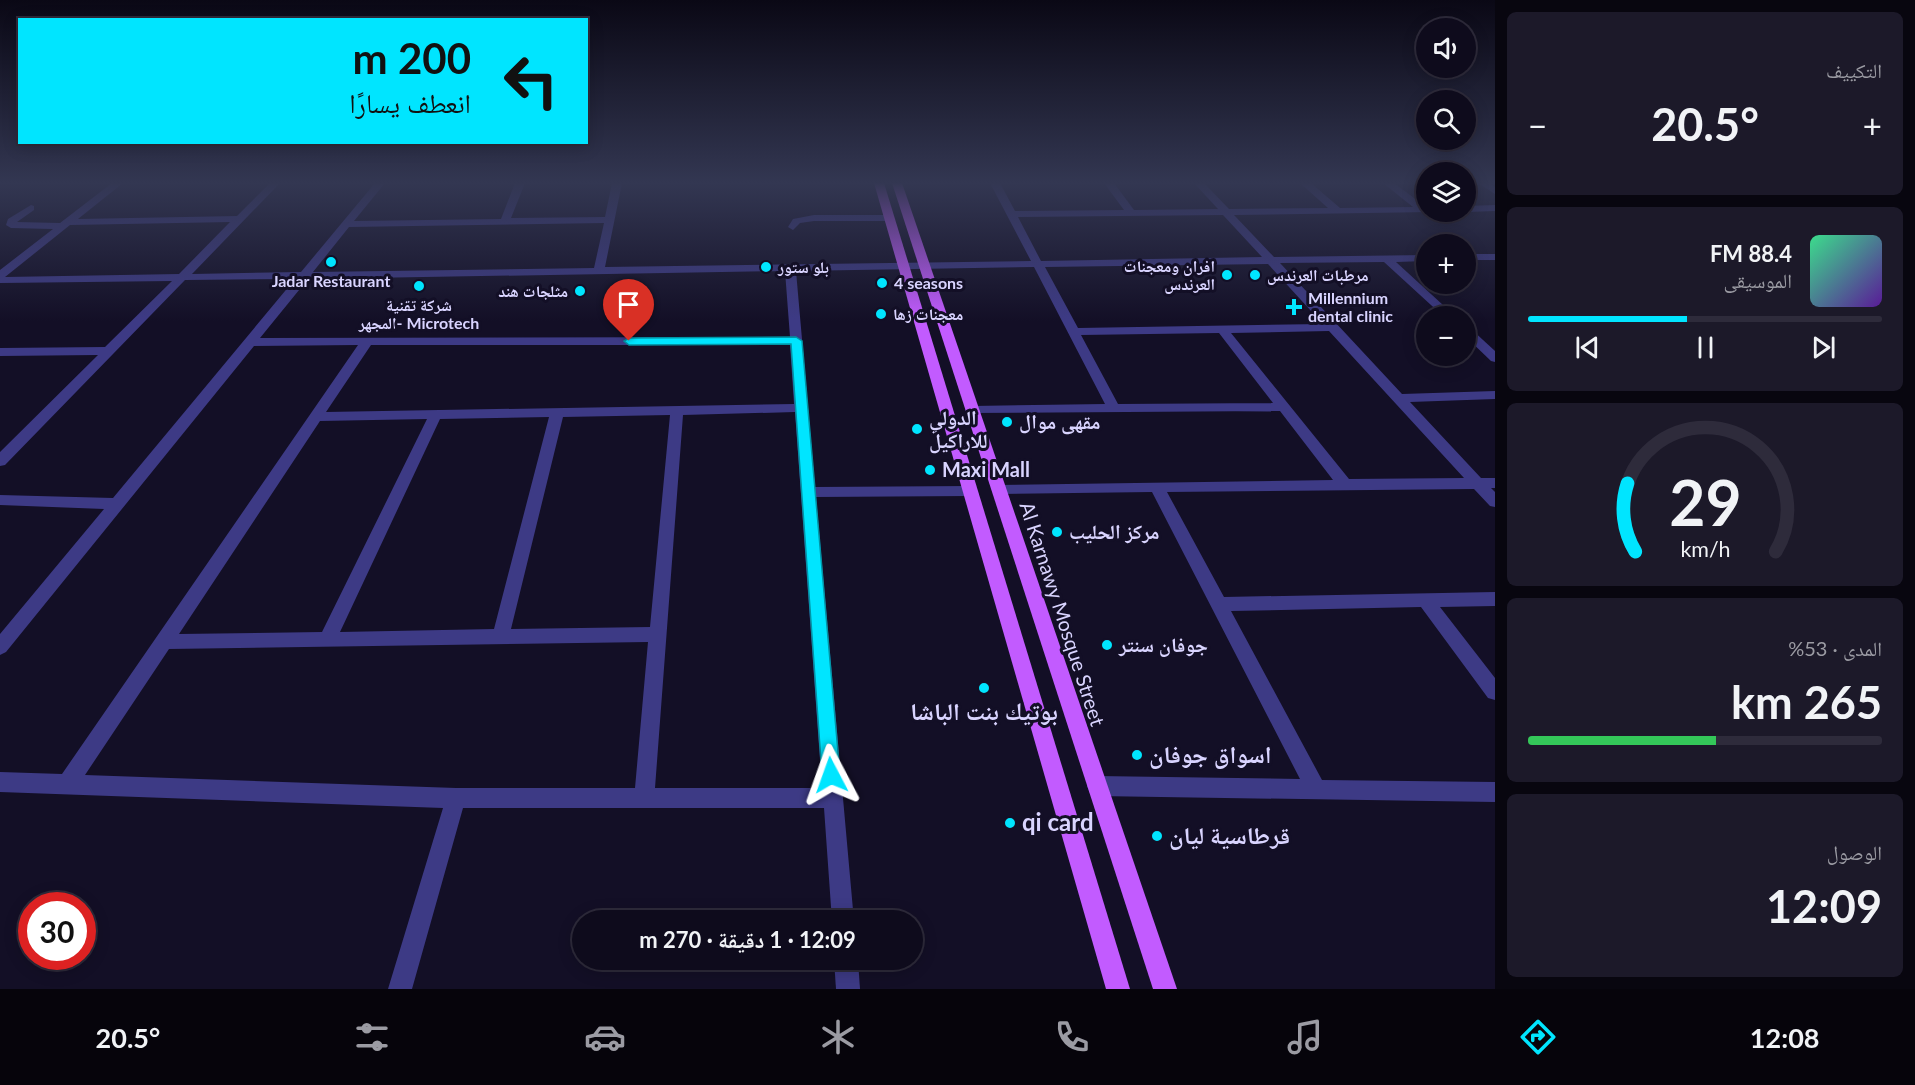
<!DOCTYPE html>
<html lang="ar">
<head>
<meta charset="utf-8">
<style>
  body { margin:0; font-family:Lato,"Noto Naskh Arabic",sans-serif; background:#1c1929; color:#f1f3f6; direction:rtl; height:100vh; display:flex; flex-direction:column; font-size:22px; white-space:nowrap }
  * { box-sizing:border-box; margin:0 }
  p { font-size:20px; color:#9b9ba3 }
  .icon { flex:none; width:33px; height:33px; fill:none; stroke:currentColor; stroke-width:2; stroke-linecap:round; stroke-linejoin:round }
  .map { position:relative; flex:1; overflow:hidden; direction:ltr }
  .details { display:flex; flex-direction:column; gap:12px; padding:12px; background:#08060f; width:420px }
  .details>* { flex:none }
  .top-card { position:absolute; left:18px; top:18px; width:570px; height:126px; border-radius:0px; box-shadow:0 3px 15px #0003,0 0 0 2px #2e2b3b; direction:rtl; background:#00e5ff; color:#111; overflow:hidden }
  .buttons { position:absolute; left:1416px; top:18px; display:grid; gap:12px }
  .buttons a { display:grid; place-items:center; width:60px; height:60px; border-radius:50%; background:#0e0b1c; box-shadow:0 3px 15px #0003,0 0 0 2px #2e2b3b; font-size:30px }
  .speed { position:absolute; left:18px; top:892px; display:flex; gap:12px; font-size:30px; font-weight:700; text-align:center }
  .speed>* { display:grid; place-content:center; width:78px; height:78px; border-radius:50%; background:#0e0b1c; box-shadow:0 3px 15px #0003,0 0 0 2px #2e2b3b; line-height:1 }
  .speed .limit { border:9px solid #d22; background:#fff; color:#111 }
  .pin { position:absolute; display:grid; place-items:center; width:51px; height:51px; color:#fff; margin:-62px -26px; border-radius:50% 50% 50% 0; rotate:-45deg; box-shadow:0 0 6px #0007 }
  .pin .icon { rotate:45deg }
  .me { position:absolute; width:66px; margin:-33px; rotate:356deg; stroke-linejoin:round; filter:drop-shadow(0 0 4px #0008) }
  .turn { display:flex; align-items:center; gap:21px; height:126px; padding:0 18px; font-size:27px }
  .turn .icon { width:78px; height:78px; stroke-width:2.5 }
  .turn b { display:block; font-size:42px; line-height:51px }
  .big { font-size:45px; font-weight:700; line-height:1.1 }
  .details .tile { flex:1; display:flex; flex-direction:column; justify-content:center; gap:9px; min-width:0; padding:0 21px; border-radius:9px; background:#1c1929 }
  .details .dial { align-items:center; gap:0 }
  .dial svg { height:156px; overflow:visible; fill:none; stroke:#2e2b3b; stroke-width:7; stroke-linecap:round; text-anchor:middle }
  .dial text { fill:#f1f3f6; stroke:none }
  .song { display:flex; align-items:center; gap:18px }
  .cover { width:72px; height:72px; border-radius:9px; background:linear-gradient(135deg,hsl(150 70% 55%),hsl(270 70% 35%)) }
  .played { height:6px; border-radius:3px; background:linear-gradient(90deg,#00e5ff 45%,#2e2b3b 45%) }
  .keys { display:flex; justify-content:space-around; direction:ltr }
  .heat { display:flex; justify-content:space-between; align-items:center; font-size:33px; direction:ltr }
  .charge { height:9px; border-radius:4px; background:linear-gradient(90deg,#34c759 53%,#2e2b3b 0) }
  .trip { position:absolute; left:572px; top:910px; width:351px; height:60px; border-radius:30px; background:#0e0b1c; box-shadow:0 3px 15px #0003,0 0 0 2px #2e2b3b; font-weight:700; line-height:60px; text-align:center; direction:rtl }
  .tabs { display:flex; height:96px; justify-content:space-around; align-items:center; background:#06040b; color:#9b9ba3 }
  .tabs .icon { width:42px; height:42px }
  .tabs .on { color:#00e5ff }
  .tabs b { font-size:27px; color:#f1f3f6 }
  main { display:flex; flex:1; min-height:0 }
  .map>svg:first-child { display:block }
  .lines { fill:none; stroke-linecap:round; stroke-linejoin:round }
  .minor { fill:#3d3a85; fill-rule:evenodd }
  .major { fill:#c25bff; fill-rule:evenodd }
  .route { fill:#00e5ff; stroke:#0095a6; stroke-width:1.5 }
  .poi-dot { fill:#00e5ff; stroke:#130f26; stroke-width:2 }
  .labels { text-anchor:middle; stroke-width:6; stroke-linejoin:round; paint-order:stroke }
  .far-poi-label { font-size:16px; font-weight:bold; fill:#d9d4ff; stroke:#130f26; text-anchor:start }
  .poi-label { font-size:20px; font-weight:bold; fill:#d9d4ff; stroke:#130f26; text-anchor:start }
  .street-label { font-size:20px; fill:#d9d4ff; stroke:#130f26 }
  .near-poi-label { font-size:24px; font-weight:bold; fill:#d9d4ff; stroke:#130f26; text-anchor:start }
</style>
</head>
<body>
<main>
<section class="details">
<div class="tile"><p>التكييف</p>
<div class="heat"><a>−</a><b class="big">20.5°</b><a>+</a></div>
</div>
<div class="tile">
<div class="song"><i class="cover"></i><div><b>88.4 FM</b><p>الموسيقى</p></div></div>
<div class="played"></div>
<div class="keys"><svg class="icon" aria-label="previous" viewBox="0 0 24 24"><path d="M18 5L8 12l10 7zM5 5v14"/></svg><svg class="icon" aria-label="pause" viewBox="0 0 24 24"><path d="M8 5v14M16 5v14"/></svg><svg class="icon" aria-label="next" viewBox="0 0 24 24"><path d="M6 5l10 7-10 7zM19 5v14"/></svg></div>
</div>
<div class="tile dial"><svg viewBox="0 0 100 80">
<path d="M14 69A42 42 0 1 1 86 69"/>
<path d="M14 69A42 42 0 0 1 10 34" stroke="#00e5ff"/>
<text x="50" y="56" font-size="32" font-weight="700">29</text>
<text x="50" y="72" font-size="11">km/h</text>
</svg></div>
<div class="tile"><p>المدى · 53%</p><b class="big">265 km</b><div class="charge"></div></div>
<div class="tile"><p>الوصول</p><b class="big">12:09</b></div>
</section>
<div class="map">
<svg width="1495" height="989" viewBox="0 0 1495 989">
  <rect width="100%" height="100%" fill="#130f26"/>
  <g class="lines">
    <g class="minor">
      <path d="M112 183H123L78 219 237 216 270 183H280L192 274 301 272 375 183H385L354 221 501 219 515 183H525L511 218 605 217 612 183H622L605 267 1031 261 990 183H1000L1015 211 1124 210 1104 183H1114L1134 210 1218 209 1194 183H1204L1229 209 1328 208 1300 183H1311L1340 208 1413 207 1383 183H1394L1426 207V212H1430L1234 215 1274 257 1426 255V261L1396 262 1455 316H1443L1384 262 1280 263 1402 394 1495 391V399L1410 402 1481 478H1495V488H1491L1495 492V507L1490 506 1474 489 1167 492 1224 597 1495 592V606L1440 607 1495 678V700L1488 698 1421 607 1231 611 1322 780 1495 782V802L1097 796 1090 793 1087 786 1090 779 1097 776 1300 779 1152 492 999 494 994 493 992 489 994 485 1333 480 1280 411 967 413 965 410 972 406 1105 404 1034 267 796 271 815 487 970 486 975 487 977 491 975 495 970 496 816 497 854 921H832L824 808H463L412 989H388L443 808 0 792V772L62 774 358 345 254 346 6 652 0 655V634L104 509 0 505V495L113 498 295 279 185 280 5 465 0 466V452L98 355 0 356V348L105 347 172 281 0 283V270L53 229 11 228 6 225 8 219 31 205 34 206V210L17 222 60 223ZM1223 215 1262 257 1041 261 1018 217ZM230 222 179 274 5 277 70 225ZM604 223 594 268 313 272 349 227ZM1268 264 1323 324 1078 328 1045 267ZM785 271 790 337 260 338 308 279ZM1329 331 1464 478 1349 479 1231 333ZM1219 333 1273 403 1118 404 1081 335ZM371 345H790L794 404 326 412ZM795 412 822 788H655L683 415ZM670 415 650 627 511 629 563 417ZM549 417 494 629 340 632 440 419ZM427 419 322 632 179 634 320 421ZM648 642 635 788H456L85 775 169 649Z"/>
      <path d="M1478 183H1489L1495 187V194Z"/>
      <path d="M1495 205V211L1466 212H1464L1466 206Z"/>
      <path d="M814 215H889L894 218 889 221H814L800 223 793 230 788 227 793 219Z"/>
      <rect x="1466" y="254" width="29" height="6"/>
      <path d="M1466 327 1470 328 1495 351V362L1491 361 1466 337Z"/>
      <path d="M834 960H858L860 989H836Z"/>
    </g>
    <g class="major">
      <path d="M874 183H884L1130 989H1106Z"/>
      <path d="M892 183H902L1177 989H1153Z"/>
    </g>
  </g>
  <linearGradient id="sky" x2="0" y2="1"><stop stop-color="#0a0815"/><stop offset="0.57" stop-color="#333752"/><stop offset="1" stop-color="#333752" stop-opacity="0"/></linearGradient>
  <rect width="1495" height="321" fill="url(#sky)"/>
  <path class="route" d="M796 337 802 341 840 775 838 781 831 783 825 781 822 775 791 344 629 345 624 341 629 338Z"/>
  <g class="poi-dot">
    <circle cx="331" cy="262" r="6"/>
    <circle cx="766" cy="267" r="6"/>
    <circle cx="1227" cy="275" r="6"/>
    <circle cx="1255" cy="275" r="6"/>
    <circle cx="882" cy="283" r="6"/>
    <circle cx="419" cy="286" r="6"/>
    <circle cx="580" cy="291" r="6"/>
    <path d="M1291 298h6v6h6v6h-6v6h-6v-6h-6v-6h6z"/>
    <circle cx="881" cy="314" r="6"/>
    <circle cx="1007" cy="422" r="6"/>
    <circle cx="917" cy="429" r="6"/>
    <circle cx="930" cy="470" r="6"/>
    <circle cx="1057" cy="532" r="6"/>
    <circle cx="1107" cy="645" r="6"/>
    <circle cx="984" cy="688" r="6"/>
    <circle cx="1137" cy="755" r="6"/>
    <circle cx="1010" cy="823" r="6"/>
    <circle cx="1157" cy="836" r="6"/>
  </g>
  <g class="labels">
    <g class="far-poi-label">
      <text x="1215" y="272" text-anchor="end">افران ومعجنات<tspan x="1215" dy="18">العرندس</tspan></text>
      <text x="778" y="273">بلو ستور</text>
      <text x="1267" y="281">مرطبات العرندس</text>
      <text x="331" y="287" text-anchor="middle">Jadar Restaurant</text>
      <text x="894" y="289">4 seasons</text>
      <text x="568" y="297" text-anchor="end">مثلجات هند</text>
      <text x="1308" y="304">Millennium<tspan x="1308" dy="18">dental clinic</tspan></text>
      <text x="419" y="311" text-anchor="middle">شركة تقنية<tspan x="419" dy="18">المجهر- Microtech</tspan></text>
      <text x="893" y="320">معجنات زها</text>
    </g>
    <g class="poi-label">
      <text x="929" y="425">الدولي<tspan x="929" dy="23">للاراكيل</tspan></text>
      <text x="1019" y="429">مقهى موال</text>
      <text x="942" y="477">Maxi Mall</text>
      <text x="1069" y="539">مركز الحليب</text>
      <text x="1119" y="652">جوفان سنتر</text>
    </g>
    <g class="street-label">
      <text transform="translate(1062 614) rotate(72)" y="7">Al Karnawy Mosque Street</text>
    </g>
    <g class="near-poi-label">
      <text x="984" y="720" text-anchor="middle">بوتيك بنت الباشا</text>
      <text x="1149" y="763">اسواق جوفان</text>
      <text x="1022" y="831">qi card</text>
      <text x="1169" y="844">قرطاسية ليان</text>
    </g>
  </g>
</svg>
<div class="buttons">
<a><svg class="icon" aria-label="sound" viewBox="0 0 24 24"><path d="M4 9h4l5-4v14l-5-4H4zM17 9q2 3 0 6"/></svg></a>
<a><svg class="icon" aria-label="search" viewBox="0 0 24 24"><circle cx="10" cy="10" r="6"/><path d="M15 15l6 6"/></svg></a>
<a><svg class="icon" aria-label="layers" viewBox="0 0 24 24"><path d="M12 4l9 5-9 5-9-5zM3 14l9 5 9-5"/></svg></a>
<a>+</a>
<a>−</a>
</div>
<div class="speed"><div class="limit">30</div></div>
<div class="pin" style="left:629px;top:341px;background:#d93025"><svg class="icon" aria-label="arrive" viewBox="0 0 24 24"><path d="M6 21V4h12l-3 4 3 4H6"/></svg></div>
<svg class="me" style="left:831px;top:775px" viewBox="-20 -20 40 40"><path d="M0-17L14 15 0 8-14 15z" fill="#00e5ff" stroke="#fff" stroke-width="4"/></svg>
<div class="trip">12:09 · 1 دقيقة · 270 m</div>
<div class="top-card">
<div class="turn"><svg class="icon" aria-label="left" viewBox="0 0 24 24"><path d="M17 20v-9H6M10 6l-5 5 5 5"/></svg><div><b>200 m</b>انعطف يسارًا</div></div>
</div>
</div>
</main>
<nav class="tabs">
<b>12:08</b>
<svg class="icon on" aria-label="directions" viewBox="0 0 24 24"><path d="M12 3l9 9-9 9-9-9zM9 14v-3h6M13 9l2 2-2 2"/></svg>
<svg class="icon" aria-label="music" viewBox="0 0 24 24"><path d="M9 18V5l10-2v13"/><circle cx="6" cy="18" r="3"/><circle cx="16" cy="16" r="3"/></svg>
<svg class="icon" aria-label="phone" viewBox="0 0 24 24"><path d="M5 4h4l2 5-3 2q2 4 5 5l2-3 5 2v4C11 20 4 13 5 4z"/></svg>
<svg class="icon" aria-label="climate" viewBox="0 0 24 24"><path d="M12 3v18M4 7l16 10M4 17L20 7"/></svg>
<svg class="icon" aria-label="car" viewBox="0 0 24 24"><path d="M5 17H2v-5l4-1 3-4h7l3 4 3 1v5h-3M9 17h6M6 11h13"/><circle cx="7" cy="17" r="2"/><circle cx="17" cy="17" r="2"/></svg>
<svg class="icon" aria-label="filters" viewBox="0 0 24 24"><path d="M4 7h16M4 17h16"/><circle cx="9" cy="7" r="2"/><circle cx="15" cy="17" r="2"/></svg>
<b>20.5°</b>
</nav>
</body>
</html>
